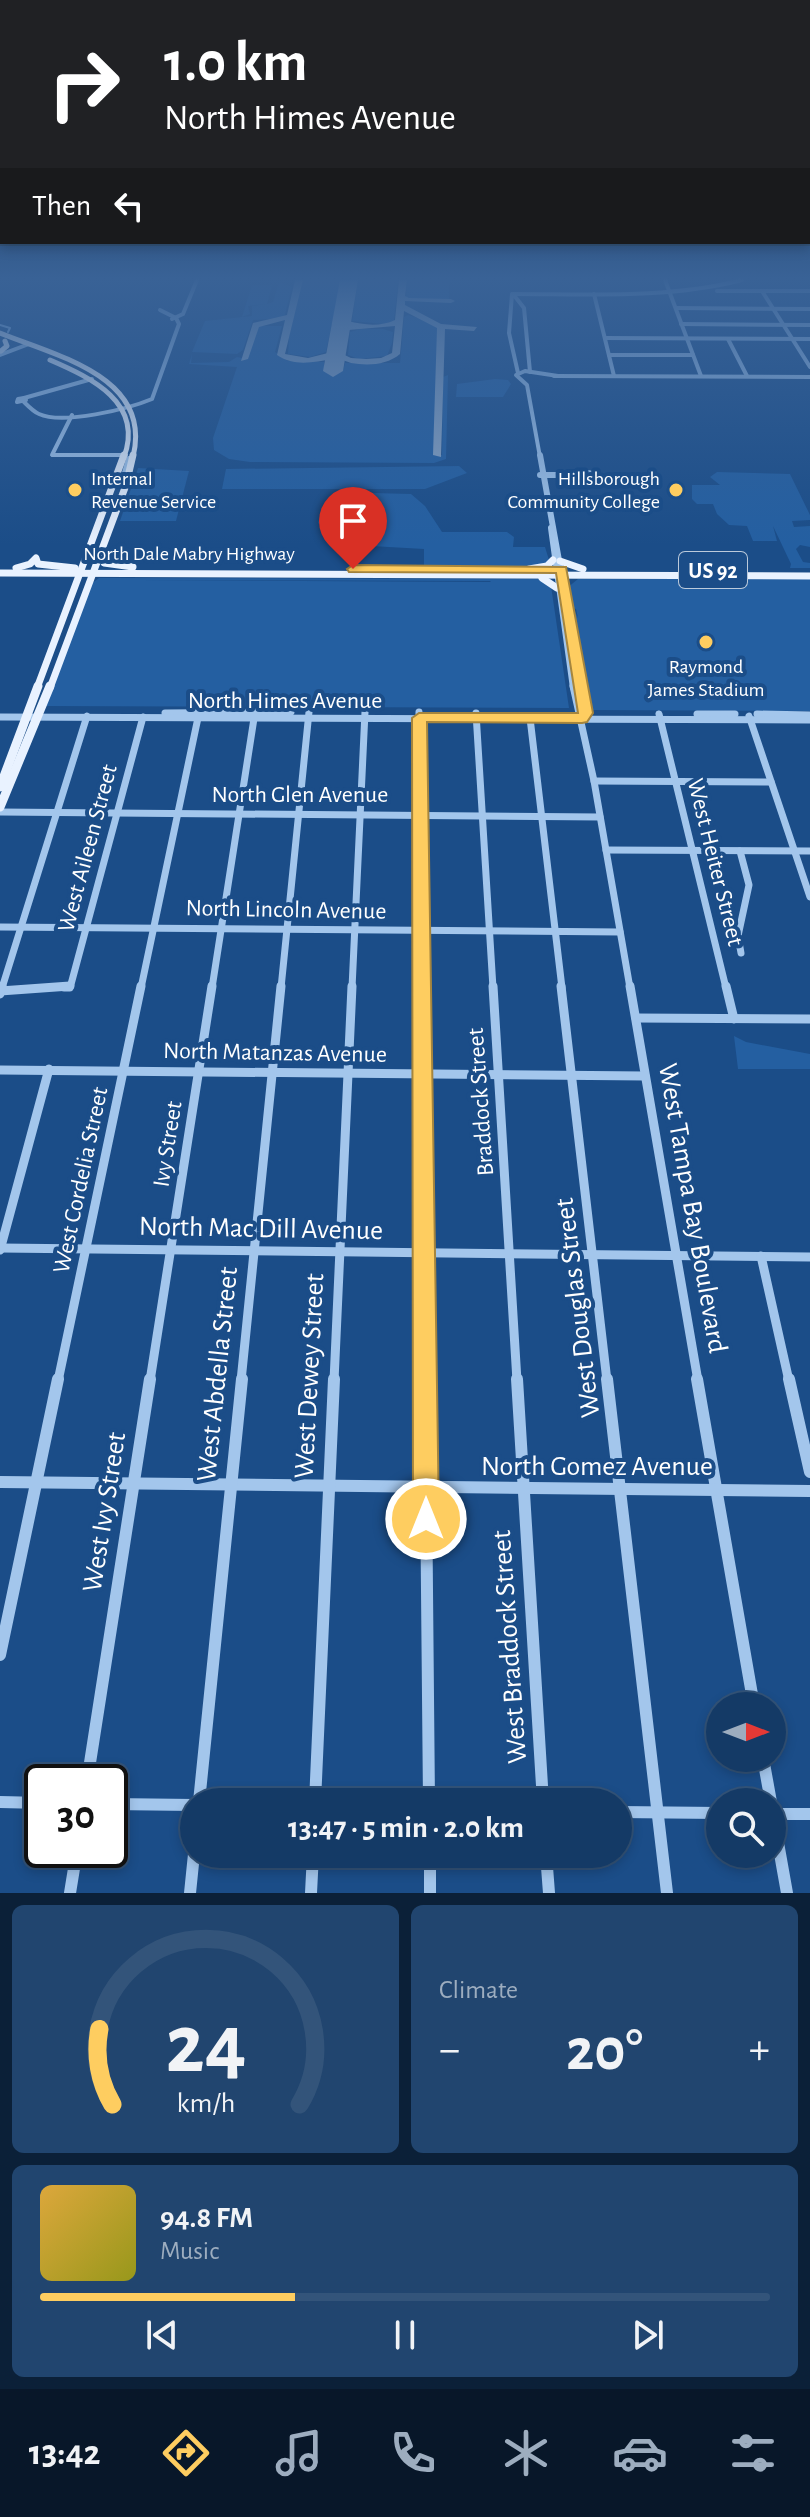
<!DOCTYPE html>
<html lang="en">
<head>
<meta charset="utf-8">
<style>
  body { margin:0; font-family:"Alegreya Sans",sans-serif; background:#21456f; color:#f1f3f6; height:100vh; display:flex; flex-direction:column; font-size:30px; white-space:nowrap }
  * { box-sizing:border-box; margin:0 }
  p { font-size:26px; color:#9dadbf }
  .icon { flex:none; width:44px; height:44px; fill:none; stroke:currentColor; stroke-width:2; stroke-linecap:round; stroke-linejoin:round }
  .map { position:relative; height:1893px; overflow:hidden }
  .panel { display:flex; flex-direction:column; gap:12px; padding:12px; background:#0b2038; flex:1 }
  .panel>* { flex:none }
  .guide { position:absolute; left:0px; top:0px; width:810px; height:244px; box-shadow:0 4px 12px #0003,0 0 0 2px #33547a; background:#202124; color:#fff; overflow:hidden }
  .needle { width:52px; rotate:90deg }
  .buttons { position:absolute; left:706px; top:1692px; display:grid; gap:16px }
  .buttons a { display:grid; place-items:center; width:80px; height:80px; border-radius:50%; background:#143a66; box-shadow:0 4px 12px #0003,0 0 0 2px #33547a; font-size:40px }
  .speed { position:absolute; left:24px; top:1764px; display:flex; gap:16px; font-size:40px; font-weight:700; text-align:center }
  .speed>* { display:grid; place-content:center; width:104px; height:104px; border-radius:50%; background:#143a66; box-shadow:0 4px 12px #0003,0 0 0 2px #33547a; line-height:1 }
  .speed .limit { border:4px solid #111; border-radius:12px; background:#fff; color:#111 }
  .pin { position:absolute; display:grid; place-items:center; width:68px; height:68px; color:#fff; margin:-82px -34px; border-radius:50% 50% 50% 0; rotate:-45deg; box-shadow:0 0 8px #0007 }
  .pin .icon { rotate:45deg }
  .me { position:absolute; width:88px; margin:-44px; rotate:0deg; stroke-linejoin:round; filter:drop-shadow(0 0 6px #0008) }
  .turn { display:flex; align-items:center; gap:28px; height:168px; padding:0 32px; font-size:36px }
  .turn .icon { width:104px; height:104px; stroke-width:2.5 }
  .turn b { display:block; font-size:56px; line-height:68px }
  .then { display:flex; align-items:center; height:76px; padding:0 32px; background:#0003; gap:16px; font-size:30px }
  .big { font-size:60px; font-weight:700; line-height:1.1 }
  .panel .card { flex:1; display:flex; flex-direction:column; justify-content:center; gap:12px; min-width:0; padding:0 28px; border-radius:12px; background:#21456f }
  .panel .dial { align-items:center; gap:0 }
  .dial svg { height:208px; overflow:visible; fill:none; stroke:#33547a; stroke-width:7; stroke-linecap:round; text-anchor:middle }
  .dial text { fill:#f1f3f6; stroke:none }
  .song { display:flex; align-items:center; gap:24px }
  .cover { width:96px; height:96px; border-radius:12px; background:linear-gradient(135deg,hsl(40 70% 55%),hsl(60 70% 35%)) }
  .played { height:8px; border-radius:4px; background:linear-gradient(90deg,#fecd60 35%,#33547a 35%) }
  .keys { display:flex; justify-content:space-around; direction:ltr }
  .heat { display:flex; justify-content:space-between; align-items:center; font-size:44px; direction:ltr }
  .panel .tiles { flex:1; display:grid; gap:12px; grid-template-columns:1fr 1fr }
  .card:last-child { grid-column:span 2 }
  .trip { position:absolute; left:180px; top:1788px; width:452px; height:80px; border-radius:40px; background:#143a66; box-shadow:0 4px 12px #0003,0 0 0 2px #33547a; font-weight:700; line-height:80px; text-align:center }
  .tabs { display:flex; height:128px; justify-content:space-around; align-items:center; background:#081729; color:#9dadbf }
  .tabs .icon { width:56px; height:56px }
  .tabs .on { color:#fecd60 }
  .tabs b { font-size:36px; color:#f1f3f6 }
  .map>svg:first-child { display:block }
  .green { fill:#245fa1; fill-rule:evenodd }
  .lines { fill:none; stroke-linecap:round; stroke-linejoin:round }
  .stream { stroke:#96c1ee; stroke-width:2 }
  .taxiway { fill:#8da6c4; fill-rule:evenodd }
  .runway { fill:#8da6c4; fill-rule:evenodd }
  .minor-far4 { stroke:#a3c6ec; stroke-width:4 }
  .minor-far3 { stroke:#a3c6ec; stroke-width:6 }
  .minor-far2 { stroke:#a3c6ec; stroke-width:7 }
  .minor-far1 { stroke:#a3c6ec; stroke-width:9 }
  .minor { stroke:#a3c6ec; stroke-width:12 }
  .major-far2 { stroke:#e9f2ff; stroke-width:5 }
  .major-far1 { stroke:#e9f2ff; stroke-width:7 }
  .major { stroke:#e9f2ff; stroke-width:9 }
  .route { fill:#fecd60; stroke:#a5853e; stroke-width:2 }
  .poi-dot { fill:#fecd60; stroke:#1b4d88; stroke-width:3 }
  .labels { text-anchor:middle; stroke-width:8; stroke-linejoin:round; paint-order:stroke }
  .far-poi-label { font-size:20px; fill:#fff; stroke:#1b4d88; text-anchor:start }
  .far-street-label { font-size:20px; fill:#fff; stroke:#1b4d88 }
  .shield { fill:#1b4d88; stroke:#bbcadb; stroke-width:2 }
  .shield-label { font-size:22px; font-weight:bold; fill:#fff }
  .street-label { font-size:24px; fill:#fff; stroke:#1b4d88 }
  .near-street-label { font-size:28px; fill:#fff; stroke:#1b4d88 }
</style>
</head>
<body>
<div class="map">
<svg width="810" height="1893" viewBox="0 0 810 1893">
  <rect width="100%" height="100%" fill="#1b4d88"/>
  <g class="green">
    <path d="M303 280H341L326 352 310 357 288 354 289 337Z"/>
    <path d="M358 280H398L394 321 383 324 352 321Z"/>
    <path d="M407 280H449V300L406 298Z"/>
    <path d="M273 282 267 304 273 302 279 282 292 287 284 318 253 320 243 350 237 354 192 352 205 321 252 316V306L265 304 248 306 250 314 242 317 252 285H272Z"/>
    <path d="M408 315 432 322 438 327 435 455H442L443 377 448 375 446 459 434 463 250 462 229 459 214 450 213 438 237 367 189 364 192 354 191 363 229 362 237 357 247 359 259 326H282L275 352 288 361 324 362V371H343L345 363H400L404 317Z"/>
    <path d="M360 329H383L393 332 392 343 387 356 359 359 348 355 350 332Z"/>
    <path d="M495 379 508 380 511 384 503 397H456L457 384Z"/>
    <path d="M459 466 467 473 425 489H222L226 469Z"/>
    <path d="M138 468 189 471 176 521H120Z"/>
    <path d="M717 472 790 474 810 515V520L792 521 794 527 810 526V547L800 545 796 549 803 562 810 563V568H790L791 564 773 526 777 541H753L747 526 729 525 717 514 713 504H697L692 499V485H720L710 477Z"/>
    <path d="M372 493 411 494 425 506 442 532H507L514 537 513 547H545L549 560 547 564 534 567H424V549L371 546 348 549 318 523 321 513 357 504Z"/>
    <path d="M99 578 538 579 551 586 569 708 44 706 91 584ZM137 580 490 581 491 582Z"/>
    <path d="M578 579H810V711L588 710 572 619 574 609 578 618 576 609 573 608 571 610 567 588Z"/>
    <path d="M734 1036 746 1042 810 1054V1069H738Z"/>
  </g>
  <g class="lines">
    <path class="stream" d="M0 325 10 328 8 332"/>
    <path class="taxiway" d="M295 280H303L285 354 308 358 336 351 351 358 366 359 381 358 392 353 395 326 348 330 345 333 342 346 335 344 337 332 348 326 340 322 342 307 349 309 348 321C364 325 380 327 395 320L399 280H407L405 296 409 298 451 299 455 301 451 303 405 301V305L441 324 477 327 474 331 445 329 441 457 433 455 437 328 404 311 400 354C387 365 368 366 351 363 345 361 338 358 333 359 313 362 295 367 277 355L285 320 259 327 248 359 241 361 253 323 287 315Z"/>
    <path class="runway" d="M340 280H358L343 371 333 377 323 371Z"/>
    <g class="minor-far4">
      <path d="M665 280 701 376"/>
      <path d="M717 291H810"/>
      <path d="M762 291 810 367"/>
      <path d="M512 294 509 333 518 373"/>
      <path d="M513 294C589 294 668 299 742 280"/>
      <path d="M513 294 524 308 530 372"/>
      <path d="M594 294 614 376"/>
      <path d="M676 308 810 309"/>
      <path d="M172 319 183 314 197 280"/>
      <path d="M681 324 810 325"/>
      <path d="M605 338 810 339"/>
      <path d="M728 339 747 376"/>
      <path d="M0 355 29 344"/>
      <path d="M609 355H693"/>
      <path d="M554 376 810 377"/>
      <path d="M24 398 92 379"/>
      <path d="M24 398 26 400 17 402 18 399Z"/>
      <path d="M24 402C28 406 34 412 39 414 63 425 128 409 152 399L179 324 176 318 160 310"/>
      <path d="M72 415 52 455H126"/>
      <path d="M540 457 527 385 516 375 525 371 558 376"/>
    </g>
    <g class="minor-far3">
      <path d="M540 455 582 688"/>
      <path d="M588 473 592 474 593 476 584 475Z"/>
      <path d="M540 475H584"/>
      <path d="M126 485 124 476 129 459"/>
      <path d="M551 528 573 688"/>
    </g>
    <g class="minor-far2">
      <path d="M573 686 594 781 630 988"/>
      <path d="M581 686 586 713 582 719"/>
      <path d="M419 712 422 988"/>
      <path d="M165 713 291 712"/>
      <path d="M476 713 493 988"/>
      <path d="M659 714 726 988"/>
      <path d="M697 714H735"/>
      <path d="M757 714 810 715"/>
      <path d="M749 716 810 897"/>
      <path d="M0 717 810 720"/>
      <path d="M530 718 562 988"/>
      <path d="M594 781 771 782"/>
      <path d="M0 812 600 817"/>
      <path d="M606 850 810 851"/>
      <path d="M740 851 749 885 738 936 741 953"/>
      <path d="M0 927 620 932"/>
      <path d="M2 988 87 716"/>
      <path d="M64 988H70L143 717"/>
      <path d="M141 988 199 713"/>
      <path d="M212 988 255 712"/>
      <path d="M281 988 309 712"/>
      <path d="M352 988 365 712"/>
    </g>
    <g class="minor-far1">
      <path d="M422 986 425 1381"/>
      <path d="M493 986 517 1381"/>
      <path d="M561 986 607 1381"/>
      <path d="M630 986 698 1381"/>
      <path d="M726 986 734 1019"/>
      <path d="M0 991 70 986"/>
      <path d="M0 994 2 986"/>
      <path d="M636 1018 810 1019"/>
      <path d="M0 1070 645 1076"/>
      <path d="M0 1248 810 1257"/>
      <path d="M0 1250 49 1069"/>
      <path d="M761 1256 789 1381"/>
      <path d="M58 1381 141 986"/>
      <path d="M150 1381 212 986"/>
      <path d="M241 1381 281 986"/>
      <path d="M334 1381 352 986"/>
    </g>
    <g class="minor">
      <path d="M425 1379 429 1802"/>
      <path d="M517 1379 543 1802"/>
      <path d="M607 1379 667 1893"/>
      <path d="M697 1379 754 1706"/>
      <path d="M789 1379 810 1472"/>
      <path d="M0 1482 810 1491"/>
      <path d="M0 1655 58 1379"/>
      <path d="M763 1758 771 1802"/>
      <path d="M87 1782 150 1379"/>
      <path d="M0 1802 42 1803"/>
      <path d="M199 1802 242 1379"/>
      <path d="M315 1802 334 1379"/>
      <path d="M110 1804 194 1805"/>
      <path d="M772 1809 787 1893"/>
      <path d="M618 1812 720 1813"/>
      <path d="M772 1814H810"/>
      <path d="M430 1854V1893"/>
      <path d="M546 1854 549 1893"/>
      <path d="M70 1893 77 1850"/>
      <path d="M190 1893 194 1854"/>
      <path d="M311 1893 313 1854"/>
    </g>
    <g class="major-far2">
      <path d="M0 333C57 356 153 377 133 457"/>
      <path d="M1 351 7 346 5 341"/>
      <path d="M50 360C92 378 144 403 124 457"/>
    </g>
    <g class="major-far1">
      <path d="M100 552 104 563 133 567"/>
      <path d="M560 561 583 569"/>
      <path d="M16 568 30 564 36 558 38 564 75 568"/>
      <path d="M529 569 547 566 553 560"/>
      <path d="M0 573 810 576"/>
      <path d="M542 578 557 588"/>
      <path d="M37 688 124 455"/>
      <path d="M50 688 126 485 133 455"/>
    </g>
    <g class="major">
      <path d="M0 787 38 686"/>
      <path d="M0 807 50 686"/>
    </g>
  </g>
  <linearGradient id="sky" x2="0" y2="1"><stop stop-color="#0f2a4b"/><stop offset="0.51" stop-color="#396296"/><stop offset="1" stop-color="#396296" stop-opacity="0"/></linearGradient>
  <rect width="810" height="545" fill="url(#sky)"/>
  <path class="route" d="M353 565 566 567 593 713 587 722 582 723 427 722 439 1519 435 1528 426 1532 417 1528 413 1519 412 718 419 713H578L556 573 349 572 347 569Z"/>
  <g class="poi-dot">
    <circle cx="75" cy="490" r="8"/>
    <circle cx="676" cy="490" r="8"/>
    <circle cx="706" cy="642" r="8"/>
  </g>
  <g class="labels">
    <g class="far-poi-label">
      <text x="91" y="485">Internal<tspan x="91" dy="23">Revenue Service</tspan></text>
      <text x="660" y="485" text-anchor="end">Hillsborough<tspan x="660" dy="23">Community College</tspan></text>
      <text x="706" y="673" text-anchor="middle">Raymond<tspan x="706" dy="23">James Stadium</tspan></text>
    </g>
    <g class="far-street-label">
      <text x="189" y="560">North Dale Mabry Highway</text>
    </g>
    <rect class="shield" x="679" y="552" width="68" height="36" rx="6"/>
    <g class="shield-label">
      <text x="713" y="578">US 92</text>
    </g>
    <g class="street-label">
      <text x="285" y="708">North Himes Avenue</text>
      <text x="300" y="802">North Glen Avenue</text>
      <text transform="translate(87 848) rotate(-75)" y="8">West Aileen Street</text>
      <text transform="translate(716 862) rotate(76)" y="8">West Heiter Street</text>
      <text transform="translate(286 909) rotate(1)" y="8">North Lincoln Avenue</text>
      <text transform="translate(275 1052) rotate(1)" y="8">North Matanzas Avenue</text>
      <text transform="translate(480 1102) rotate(-94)" y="8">Braddock Street</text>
      <text transform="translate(167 1144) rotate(-81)" y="8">Ivy Street</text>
      <text transform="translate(80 1180) rotate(-78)" y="8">West Cordelia Street</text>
    </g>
    <g class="near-street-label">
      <text transform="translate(694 1208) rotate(80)" y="10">West Tampa Bay Boulevard</text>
      <text transform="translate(261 1227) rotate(1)" y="10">North Mac Dill Avenue</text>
      <text transform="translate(576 1308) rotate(-97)" y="10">West Douglas Street</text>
      <text transform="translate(216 1374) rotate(-84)" y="10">West Abdella Street</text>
      <text transform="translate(308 1376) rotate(-87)" y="10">West Dewey Street</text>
      <text x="597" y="1475">North Gomez Avenue</text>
      <text transform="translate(103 1512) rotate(-81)" y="10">West Ivy Street</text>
      <text transform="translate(508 1647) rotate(-94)" y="10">West Braddock Street</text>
    </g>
  </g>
</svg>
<div class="buttons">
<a><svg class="needle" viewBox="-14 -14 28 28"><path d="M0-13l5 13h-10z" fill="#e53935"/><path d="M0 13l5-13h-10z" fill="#9dadbf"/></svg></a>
<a><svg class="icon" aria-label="search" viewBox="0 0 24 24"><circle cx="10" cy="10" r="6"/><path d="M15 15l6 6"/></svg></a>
</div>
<div class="speed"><div class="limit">30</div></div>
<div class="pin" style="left:353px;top:569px;background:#d93025"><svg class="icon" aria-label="arrive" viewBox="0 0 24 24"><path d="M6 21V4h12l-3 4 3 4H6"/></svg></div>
<svg class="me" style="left:426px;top:1519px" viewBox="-20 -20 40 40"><circle r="17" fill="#fecd60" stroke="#fff" stroke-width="3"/><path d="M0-11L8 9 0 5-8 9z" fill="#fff"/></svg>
<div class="trip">13:47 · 5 min · 2.0 km</div>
<div class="guide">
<div class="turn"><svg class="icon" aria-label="right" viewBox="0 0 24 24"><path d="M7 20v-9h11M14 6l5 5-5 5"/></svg><div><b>1.0 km</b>North Himes Avenue</div></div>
<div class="then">Then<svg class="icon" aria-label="left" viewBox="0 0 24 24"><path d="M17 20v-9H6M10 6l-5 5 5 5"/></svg></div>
</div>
</div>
<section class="panel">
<div class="tiles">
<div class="card dial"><svg viewBox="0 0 100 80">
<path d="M14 69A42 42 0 1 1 86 69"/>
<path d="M14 69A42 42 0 0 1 9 40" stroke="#fecd60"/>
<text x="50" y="56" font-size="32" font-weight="700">24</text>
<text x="50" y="72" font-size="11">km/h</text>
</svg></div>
<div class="card"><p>Climate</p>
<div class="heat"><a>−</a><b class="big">20°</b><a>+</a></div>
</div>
<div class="card">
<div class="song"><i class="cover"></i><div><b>94.8 FM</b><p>Music</p></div></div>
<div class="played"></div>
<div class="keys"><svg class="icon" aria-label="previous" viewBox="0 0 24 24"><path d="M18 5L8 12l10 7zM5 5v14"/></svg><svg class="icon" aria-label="pause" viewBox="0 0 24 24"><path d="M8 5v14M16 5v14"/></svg><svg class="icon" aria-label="next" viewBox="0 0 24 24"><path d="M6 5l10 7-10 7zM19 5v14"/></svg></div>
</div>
</div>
</section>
<nav class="tabs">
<b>13:42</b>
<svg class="icon on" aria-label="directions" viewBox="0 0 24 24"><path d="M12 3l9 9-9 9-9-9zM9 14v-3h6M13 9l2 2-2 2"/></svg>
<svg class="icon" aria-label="music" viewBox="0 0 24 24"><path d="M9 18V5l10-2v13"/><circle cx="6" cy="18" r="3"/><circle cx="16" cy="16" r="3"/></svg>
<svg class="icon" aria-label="phone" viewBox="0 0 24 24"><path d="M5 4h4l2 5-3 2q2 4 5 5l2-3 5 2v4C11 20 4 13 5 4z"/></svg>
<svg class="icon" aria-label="climate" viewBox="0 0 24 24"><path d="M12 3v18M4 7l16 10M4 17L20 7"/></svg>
<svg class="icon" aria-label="car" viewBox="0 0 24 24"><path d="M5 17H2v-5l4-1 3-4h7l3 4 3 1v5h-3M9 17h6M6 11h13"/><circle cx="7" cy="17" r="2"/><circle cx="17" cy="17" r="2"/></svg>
<svg class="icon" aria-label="filters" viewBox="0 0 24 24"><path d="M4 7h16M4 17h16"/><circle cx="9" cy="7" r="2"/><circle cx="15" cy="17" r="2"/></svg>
</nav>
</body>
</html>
